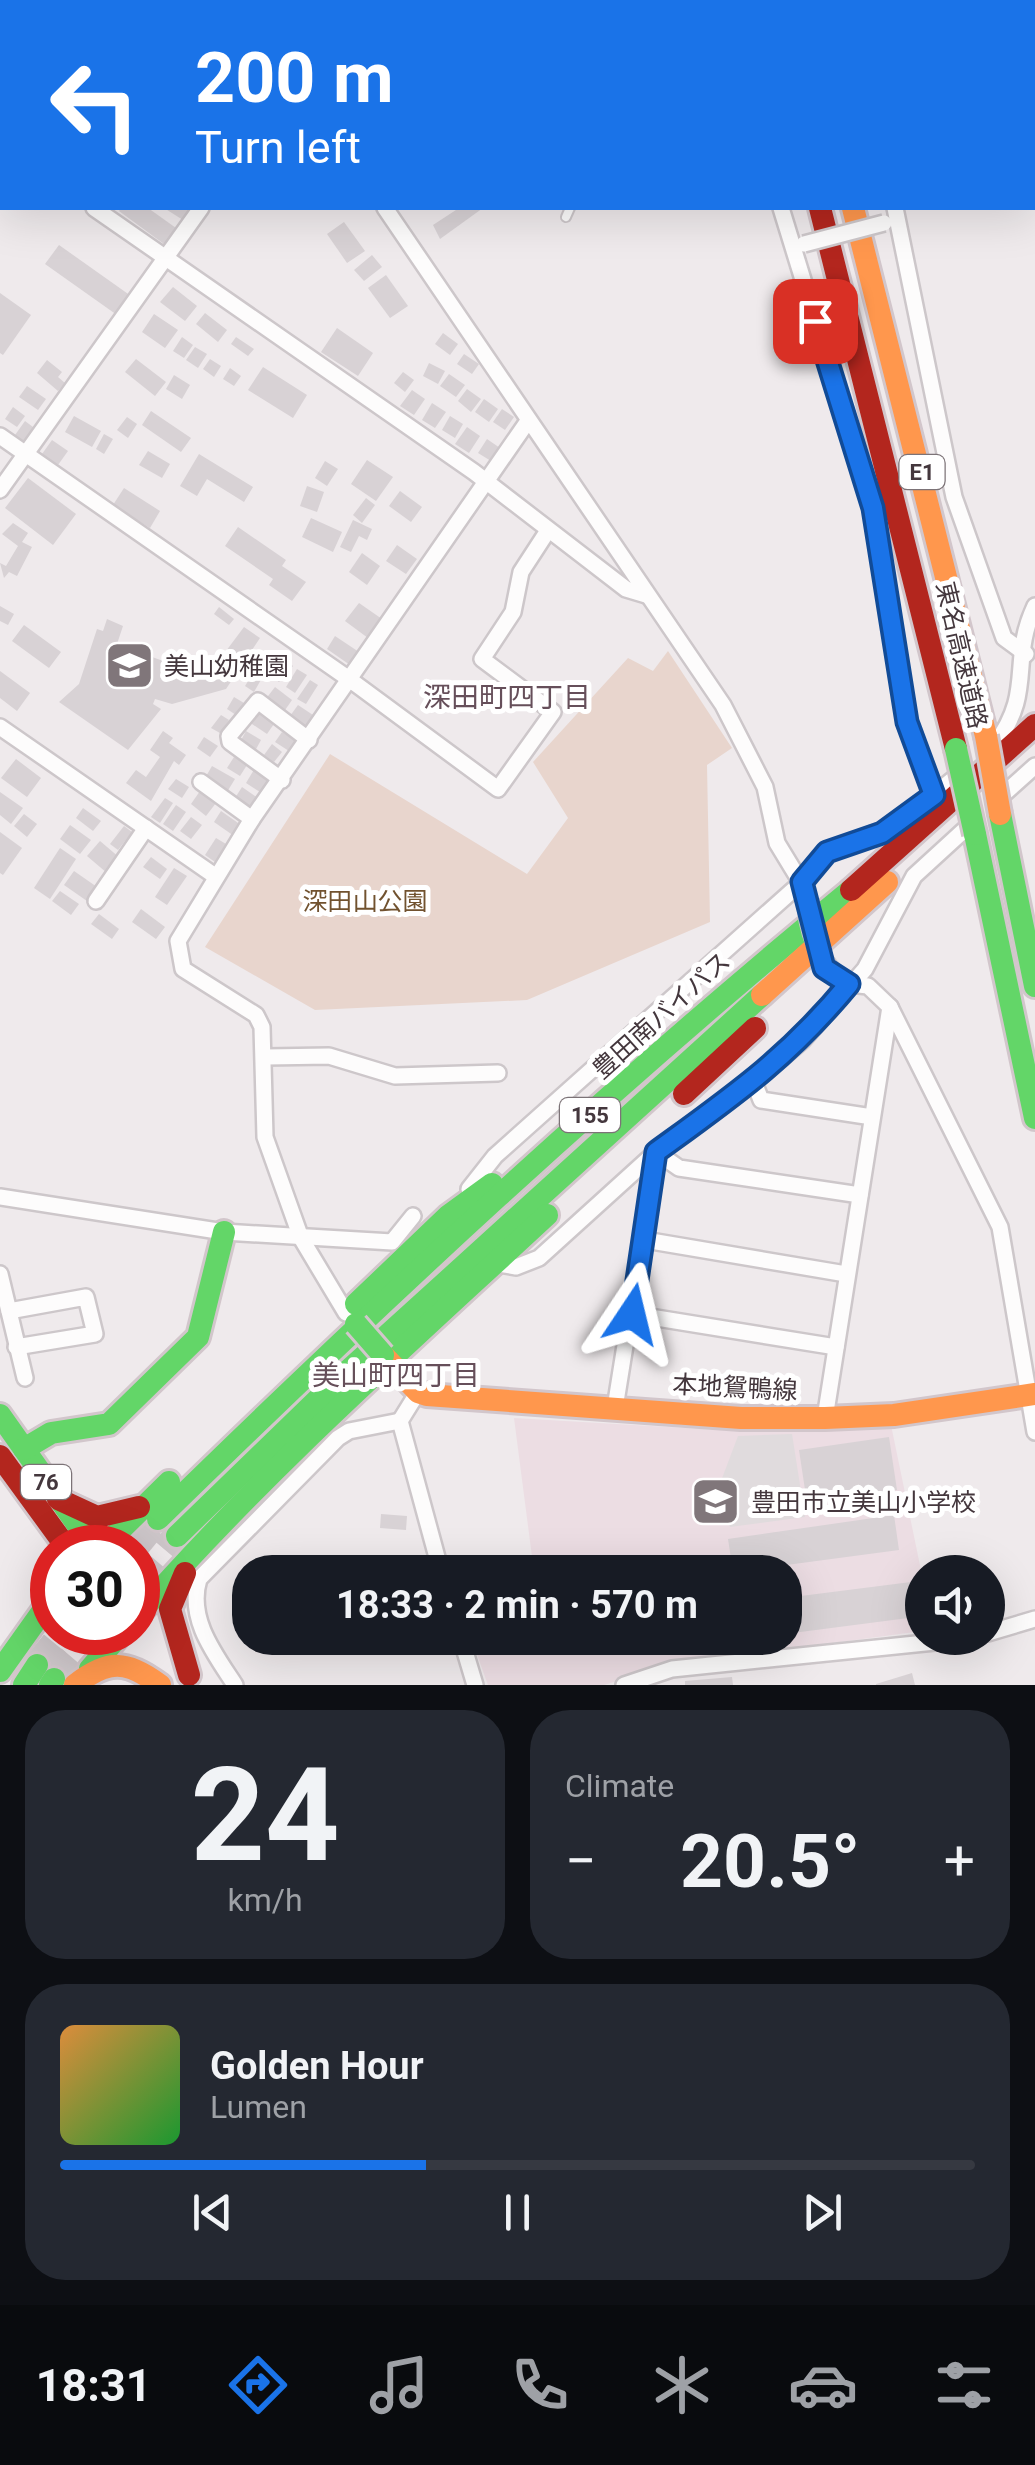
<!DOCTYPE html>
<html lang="en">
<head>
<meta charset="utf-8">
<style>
  body { margin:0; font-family:Roboto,"Noto Sans JP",sans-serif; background:#242831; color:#f1f3f6; height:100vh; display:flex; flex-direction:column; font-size:38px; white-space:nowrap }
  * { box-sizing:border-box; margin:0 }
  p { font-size:32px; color:#9ea1a6 }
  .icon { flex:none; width:55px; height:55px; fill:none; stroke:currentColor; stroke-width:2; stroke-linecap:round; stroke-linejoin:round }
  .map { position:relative; height:1685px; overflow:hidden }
  .side { display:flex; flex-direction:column; gap:25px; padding:25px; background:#0d0f14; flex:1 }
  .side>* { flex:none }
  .top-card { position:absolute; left:0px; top:0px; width:1035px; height:210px; box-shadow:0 10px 40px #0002; background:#1a73e8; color:#fff; overflow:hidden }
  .fabs { position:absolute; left:905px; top:1555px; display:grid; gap:20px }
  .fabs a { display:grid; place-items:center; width:100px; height:100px; border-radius:50%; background:#171b24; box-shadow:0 10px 40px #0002; font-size:50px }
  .speed { position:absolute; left:30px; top:1525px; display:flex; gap:20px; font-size:50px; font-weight:700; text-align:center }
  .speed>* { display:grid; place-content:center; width:130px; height:130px; border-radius:50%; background:#171b24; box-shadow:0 10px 40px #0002; line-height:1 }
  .speed .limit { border:15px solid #d22; background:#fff; color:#111 }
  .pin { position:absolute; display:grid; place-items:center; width:85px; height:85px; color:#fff; margin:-42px; border-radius:20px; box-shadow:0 5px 15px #0006 }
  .me { position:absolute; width:110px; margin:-55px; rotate:10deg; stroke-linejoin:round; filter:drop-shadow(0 0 8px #0008) }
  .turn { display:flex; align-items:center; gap:35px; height:210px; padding:0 30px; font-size:45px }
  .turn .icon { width:130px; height:130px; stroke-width:2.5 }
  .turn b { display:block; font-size:70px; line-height:85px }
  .big { font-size:75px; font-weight:700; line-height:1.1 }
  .side .widget { flex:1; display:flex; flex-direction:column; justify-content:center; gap:15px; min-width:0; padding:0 35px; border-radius:40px; background:#242831 }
  .side .dial { align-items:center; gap:0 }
  .dial b { font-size:130px; line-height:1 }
  .song { display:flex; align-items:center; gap:30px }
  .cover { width:120px; height:120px; border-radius:15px; background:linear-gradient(135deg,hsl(30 70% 55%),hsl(130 70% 35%)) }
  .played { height:10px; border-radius:5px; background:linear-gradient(90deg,#1a73e8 40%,#363941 40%) }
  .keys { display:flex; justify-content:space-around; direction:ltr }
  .heat { display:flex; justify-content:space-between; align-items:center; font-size:55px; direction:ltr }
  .side .tiles { flex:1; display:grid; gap:25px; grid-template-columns:1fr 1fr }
  .widget:last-child { grid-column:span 2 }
  .trip { position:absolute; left:232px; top:1555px; width:570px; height:100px; border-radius:40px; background:#171b24; box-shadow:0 10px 40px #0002; font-weight:700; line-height:100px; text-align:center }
  .tab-bar { display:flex; height:160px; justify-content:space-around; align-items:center; background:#090b0e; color:#9ea1a6 }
  .tab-bar .icon { width:70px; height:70px }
  .tab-bar .selected { color:#1a73e8 }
  .tab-bar b { font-size:45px; color:#f1f3f6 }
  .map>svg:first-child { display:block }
  .education { fill:#ecdde3 }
  .green { fill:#e8d5cd }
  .parking { fill:#e0dbdd }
  .building { fill:#d8d2d5 }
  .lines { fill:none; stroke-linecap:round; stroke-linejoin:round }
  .highway-tunnel { stroke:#cdc6c9; stroke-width:28; stroke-dasharray:28 14; stroke-linecap:butt }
  .lane-casing { stroke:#cdc7ca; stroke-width:12 }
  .street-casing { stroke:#cdc7ca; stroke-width:20 }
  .fast-casing { stroke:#d2c6cb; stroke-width:28 }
  .slow-casing { stroke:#d2c6cb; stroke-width:28 }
  .jam-casing { stroke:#d2c6cb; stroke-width:28 }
  .lane { stroke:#fdfcfc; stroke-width:8 }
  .street { stroke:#fdfcfc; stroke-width:15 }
  .fast { stroke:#63d668; stroke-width:22 }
  .slow { stroke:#ff974d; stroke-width:22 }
  .jam { stroke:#b3261e; stroke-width:22 }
  .street-bridge-casing { stroke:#cdc7ca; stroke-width:20; stroke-linecap:butt }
  .fast-bridge-casing { stroke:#d2c6cb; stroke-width:28; stroke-linecap:butt }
  .slow-bridge-casing { stroke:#d2c6cb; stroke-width:28; stroke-linecap:butt }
  .street-bridge { stroke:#fdfcfc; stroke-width:15 }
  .fast-bridge { stroke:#63d668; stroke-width:22 }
  .slow-bridge { stroke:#ff974d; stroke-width:22 }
  .route-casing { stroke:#114b97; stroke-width:25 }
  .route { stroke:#1a73e8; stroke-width:18 }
  .labels { text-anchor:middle; stroke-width:10; stroke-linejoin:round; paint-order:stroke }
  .shield { fill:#fff; stroke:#7c7377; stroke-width:2.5 }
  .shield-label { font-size:22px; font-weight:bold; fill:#44373d }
  .street-label { font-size:25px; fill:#44373d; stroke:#fff }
  .poi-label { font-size:25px; fill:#44373d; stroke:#fff; text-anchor:start }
  .park-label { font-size:25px; fill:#71522f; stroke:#fff }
  .neighbourhood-label { font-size:28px; fill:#664f5a; stroke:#fff }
</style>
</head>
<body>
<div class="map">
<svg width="1035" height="1685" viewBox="0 0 1035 1685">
  <rect width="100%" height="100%" fill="#efeaec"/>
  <path class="education" d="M514 1418 719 1430 810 1431 891 1425 922 1575V1631L670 1665 604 1685H488L471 1638H785V1572H534Z"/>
  <path class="green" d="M668 651 732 748 707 765 710 922 527 1000 315 1010 205 947 330 754 527 874 568 818 533 762 628 658 653 671Z"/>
  <path class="parking" d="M792 1434 805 1517 730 1527 721 1481 738 1436Z"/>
  <g class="building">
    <path d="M121 208H148L176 228 164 244 119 211Z"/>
    <path d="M164 208H191L183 220Z"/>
    <path d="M459 208H483L440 239 433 225Z"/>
    <path d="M344 222 365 251 347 263 327 234Z"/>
    <path d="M59 245 131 296 117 315 45 264Z"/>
    <path d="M372 255 382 267 364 281 354 270Z"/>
    <path d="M386 275 408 306 390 318 368 288Z"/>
    <path d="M173 287 197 306 185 321 160 302Z"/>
    <path d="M0 293 31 315 3 355 0 353Z"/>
    <path d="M205 313 227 330 218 342 196 324Z"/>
    <path d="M154 314 178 330 165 348 142 332Z"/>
    <path d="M337 328 373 353 358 376 321 352Z"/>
    <path d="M443 333 458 344 450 355 435 344Z"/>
    <path d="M182 337 193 345 184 358 173 351Z"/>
    <path d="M236 337 254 349 248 356 231 344Z"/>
    <path d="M195 347 207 354 198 368 186 360Z"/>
    <path d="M464 354 479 364 472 374 457 364Z"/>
    <path d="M136 359 166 382 155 396 125 372Z"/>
    <path d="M210 359 221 366 214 377 203 369Z"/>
    <path d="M47 360 62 372 58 377 65 383 58 391 37 373Z"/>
    <path d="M429 363 445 371 438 384 423 376Z"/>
    <path d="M263 367 307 395 293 418 248 390Z"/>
    <path d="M230 368 241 376 234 386 223 379Z"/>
    <path d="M403 372 414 380 405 392 394 383Z"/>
    <path d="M449 374 465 385 456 397 440 386Z"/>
    <path d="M174 375 190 385 182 399 166 389Z"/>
    <path d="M27 386 46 399 38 410 19 397Z"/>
    <path d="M467 389 481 399 471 412 458 401Z"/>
    <path d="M412 390 425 399 414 415 400 406Z"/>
    <path d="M484 399 498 409 489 422 475 412Z"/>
    <path d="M432 403 446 412 435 428 422 420Z"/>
    <path d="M13 407 25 416 17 427 5 419Z"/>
    <path d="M502 409 514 417 505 430 493 422Z"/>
    <path d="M151 411 191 438 181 452 142 425Z"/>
    <path d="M74 416 101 431 92 447 65 432Z"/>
    <path d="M450 416 463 424 455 438 442 430Z"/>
    <path d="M127 417 137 424 128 438 117 430Z"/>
    <path d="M25 421 37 430 26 444 15 435Z"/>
    <path d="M467 427 480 436 469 453 455 444Z"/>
    <path d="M104 434 113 439 104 454 96 449Z"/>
    <path d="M487 439 500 448 491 461 478 453Z"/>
    <path d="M52 440 68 451 58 465 42 454Z"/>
    <path d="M148 451 170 464 162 478 139 465Z"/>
    <path d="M199 454 253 487 244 502 207 479 197 496 180 486Z"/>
    <path d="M367 460 393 477 376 501 351 484Z"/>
    <path d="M325 461 338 469 327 486 315 478Z"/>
    <path d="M28 478 76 514 53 545 5 508Z"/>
    <path d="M307 486 324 492 317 512 300 506Z"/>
    <path d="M124 488 160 511 150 528 113 505Z"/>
    <path d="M400 491 422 507 411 522 389 506Z"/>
    <path d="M366 498 375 505 362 523 353 515Z"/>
    <path d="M311 518 342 532 333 552 302 537Z"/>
    <path d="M353 520 372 529 367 540 359 536 351 552 340 547Z"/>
    <path d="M13 523 28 533 22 542 32 547 17 576 9 572 4 578 0 563 6 566 18 546 2 534Z"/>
    <path d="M238 527 286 560 282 566 306 582 292 601 269 585 273 579 225 546Z"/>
    <path d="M397 545 417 559 406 574 386 561Z"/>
    <path d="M362 553 380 566 367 585 349 572Z"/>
    <path d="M359 603 382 619 368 638 345 621Z"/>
    <path d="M0 606 14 614 8 625 0 621Z"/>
    <path d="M219 607 234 619 229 625 214 614Z"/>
    <path d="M107 619 123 626 117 644 182 668 217 663 244 627 260 638 226 689 172 704 155 699 153 704 161 709 128 750 59 702 79 684 97 629 103 631Z"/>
    <path d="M24 625 61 652 49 668 12 641Z"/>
    <path d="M335 636 359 652 350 665 327 649Z"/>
    <path d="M283 658 293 666 279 682 269 674Z"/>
    <path d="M297 669 307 675 295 693 286 687Z"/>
    <path d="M0 671 30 693 17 711 0 698Z"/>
    <path d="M253 673 262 678 254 692 245 686Z"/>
    <path d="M310 680 318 685 306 704 297 699Z"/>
    <path d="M275 687 292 700 283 713 265 700Z"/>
    <path d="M234 697 244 703 236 715 227 709Z"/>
    <path d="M298 705 313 715 306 726 290 716Z"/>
    <path d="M255 706 276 721 267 734 246 720Z"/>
    <path d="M221 715 229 720 220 733 211 728Z"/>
    <path d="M163 731 173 738 169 743 186 755 179 765 174 761 151 801 126 783 136 770 146 777 160 757 150 750Z"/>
    <path d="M246 731 261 740 255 751 240 742Z"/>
    <path d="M282 732 295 740 289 751 275 742Z"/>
    <path d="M204 737 218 746 210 757 197 748Z"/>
    <path d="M272 744 282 752 274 762 264 755Z"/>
    <path d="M234 757 247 765 240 776 227 768Z"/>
    <path d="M16 759 41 778 27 797 1 778Z"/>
    <path d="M212 766 235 779 227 792 205 778Z"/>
    <path d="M255 768 272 780 263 794 246 783Z"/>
    <path d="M176 779 189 787 182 798 168 789Z"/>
    <path d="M242 787 258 798 251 809 235 798Z"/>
    <path d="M200 791 216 803 206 816 191 804Z"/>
    <path d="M0 792 23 808 11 824 0 815Z"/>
    <path d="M165 798 173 803 160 823 151 817Z"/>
    <path d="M176 805 186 812 173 831 163 824Z"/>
    <path d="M83 808 101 821 93 831 76 818Z"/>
    <path d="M221 811 241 825 234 836 214 822Z"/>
    <path d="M24 814 37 824 27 837 14 826Z"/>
    <path d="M191 817 202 825 191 839 180 831Z"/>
    <path d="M70 825 91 840 80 854 60 839Z"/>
    <path d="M124 826 132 832 118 850 110 844Z"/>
    <path d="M0 832 22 848 3 875 0 873Z"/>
    <path d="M216 838 226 844 215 862 205 855Z"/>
    <path d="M100 841 120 858 107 873 87 856Z"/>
    <path d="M60 848 76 859 50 899 34 888Z"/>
    <path d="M151 857 167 869 160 879 143 867Z"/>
    <path d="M174 868 187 876 167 905 155 897Z"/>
    <path d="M74 871 97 887 87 901 64 885Z"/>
    <path d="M60 891 79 904 71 915 52 901Z"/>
    <path d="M141 909 165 927 156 939 132 922Z"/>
    <path d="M99 914 119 929 112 939 91 924Z"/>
    <path d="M889 1437 897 1490 807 1503 799 1450Z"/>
    <path d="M381 1514 407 1516 406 1530 380 1528Z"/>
    <path d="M894 1515 899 1550 733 1572 728 1539Z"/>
    <path d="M911 1582 916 1617 785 1634V1598Z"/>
    <path d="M402 1638H445L446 1642 407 1654Z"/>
    <path d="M647 1638H695V1639L650 1650Z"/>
    <path d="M912 1673 915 1685H876V1684Z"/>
    <path d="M732 1677 733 1685H685V1681Z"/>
  </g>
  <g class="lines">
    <g class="highway-tunnel">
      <path d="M134 1548 158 1519"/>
      <path d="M138 1582 177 1536"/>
      <path d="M37 1665 64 1632"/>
      <path d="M54 1679 94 1632"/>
    </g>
    <defs>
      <g id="lane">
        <path d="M673 2 674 0"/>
        <path d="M566 217 570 208"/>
      </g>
      <g id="street">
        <path d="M245 0 247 2"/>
        <path d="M395 0 397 2"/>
        <path d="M715 0 716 2"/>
        <path d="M848 0V2"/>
        <path d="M949 2 950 0"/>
        <path d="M0 142 2 144"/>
        <path d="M94 208 474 472 626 589 646 595"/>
        <path d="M385 208 723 705 765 787 777 843 805 889"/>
        <path d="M781 208 873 508 907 722 934 795"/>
        <path d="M895 208 954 497 1004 638 1026 654"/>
        <path d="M0 436 349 679 498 789 553 712 482 659 513 612 521 572 547 532"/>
        <path d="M0 490 201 208"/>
        <path d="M0 727 215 876"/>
        <path d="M995 744C1035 691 1009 661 1035 606"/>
        <path d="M282 780 230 742 229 736 258 701 309 740"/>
        <path d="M201 782 252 819"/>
        <path d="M997 800 1035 766"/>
        <path d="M96 901 146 828"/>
        <path d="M849 984 868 986 890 1007 1000 1227 1035 1432"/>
        <path d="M266 1057 329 1056 395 1076 498 1073"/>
        <path d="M754 1082 761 1100 872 1117"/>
        <path d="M469 1189 495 1156 802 882 827 851 896 825 962 772"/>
        <path d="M0 1197 224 1232 392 1242 413 1216"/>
        <path d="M645 1240 846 1274"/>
        <path d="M499 1264 516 1267 539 1258 656 1152 754 1082 803 1040 865 969 914 876 973 822"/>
        <path d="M0 1274 25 1378"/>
        <path d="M9 1311 86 1297 95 1334 16 1347"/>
        <path d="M346 1313 301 1238 265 1137 262 1027 256 1015 183 969 178 941 252 819 528 421"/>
        <path d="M632 1314 836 1347"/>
        <path d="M418 1392 400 1421 441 1572"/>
        <path d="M615 1408 656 1152 679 1168 860 1195"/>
        <path d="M825 1418 890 1007"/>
        <path d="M988 1633 1035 1619"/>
        <path d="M461 1638 475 1685"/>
        <path d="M235 1685C214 1653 187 1618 199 1579L338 1438 349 1431 400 1421"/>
        <path d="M624 1685 672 1669 974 1638"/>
      </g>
      <g id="fast">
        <path d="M768 0V2"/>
        <path d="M801 0 802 2"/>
        <path d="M1000 814 1035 986"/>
        <path d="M975 834 1035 1118"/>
        <path d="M356 1304 448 1216 492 1184"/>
        <path d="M0 1415 94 1548"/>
        <path d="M24 1449 51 1433 109 1424 198 1337 224 1232"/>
        <path d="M158 1519C381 1301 610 1088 851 890"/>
        <path d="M177 1536 340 1378 762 995"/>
        <path d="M102 1548 169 1482"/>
        <path d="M138 1615C264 1471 407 1345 547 1215"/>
        <path d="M90 1669 122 1632"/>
        <path d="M0 1671 52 1598"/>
        <path d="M24 1685 37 1665"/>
        <path d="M50 1685 54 1679"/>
      </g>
      <g id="slow">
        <path d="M853 208 986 736"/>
        <path d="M762 995 887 882"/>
        <path d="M383 1355 418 1392 427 1395 741 1418H825L894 1415 1035 1394"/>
        <path d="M75 1685C108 1659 127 1660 160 1685"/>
      </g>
      <g id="jam">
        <path d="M820 208 956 749"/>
        <path d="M851 890 1035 725"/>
        <path d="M684 1094 755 1028"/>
        <path d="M0 1456 67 1548"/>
        <path d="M58 1499 97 1517 139 1507"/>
        <path d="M185 1573 170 1609 189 1675"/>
      </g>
    </defs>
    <use href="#lane" class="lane-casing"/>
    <use href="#street" class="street-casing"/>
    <use href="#fast" class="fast-casing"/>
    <use href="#slow" class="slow-casing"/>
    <use href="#jam" class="jam-casing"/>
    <use href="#lane" class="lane"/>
    <use href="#street" class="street"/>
    <use href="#fast" class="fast"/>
    <use href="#slow" class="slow"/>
    <use href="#jam" class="jam"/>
    <defs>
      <g id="street-bridge">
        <path d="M804 244 884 223"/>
        <path d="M806 893C806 930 818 964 849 984"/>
      </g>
      <g id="fast-bridge">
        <path d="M956 749 975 834"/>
        <path d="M356 1324 383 1355"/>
      </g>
      <path id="slow-bridge" d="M986 736 1000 814"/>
    </defs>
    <use href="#street-bridge" class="street-bridge-casing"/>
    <use href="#fast-bridge" class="fast-bridge-casing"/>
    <use href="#slow-bridge" class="slow-bridge-casing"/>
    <use href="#street-bridge" class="street-bridge"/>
    <use href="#fast-bridge" class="fast-bridge"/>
    <use href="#slow-bridge" class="slow-bridge"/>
  </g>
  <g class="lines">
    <defs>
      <path id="route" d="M632 1314 656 1152C733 1096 787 1059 849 984L824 968 802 882 827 852 882 833 934 795 907 722 873 508 815 321"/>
    </defs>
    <use href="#route" class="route-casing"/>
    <use href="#route" class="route"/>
  </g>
  <defs>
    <symbol id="school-square" viewBox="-11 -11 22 22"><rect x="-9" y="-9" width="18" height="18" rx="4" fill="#80767a" stroke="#fff"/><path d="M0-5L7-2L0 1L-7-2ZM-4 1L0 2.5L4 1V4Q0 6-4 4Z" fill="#fff"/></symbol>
  </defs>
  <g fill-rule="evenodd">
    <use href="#school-square" x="102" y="638" width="55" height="55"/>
    <use href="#school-square" x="688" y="1474" width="55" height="55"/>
  </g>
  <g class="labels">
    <g class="shield">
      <rect x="899.5" y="455" width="45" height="34" rx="8"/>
      <rect x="560" y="1098" width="60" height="34" rx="8"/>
      <rect x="21" y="1465" width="50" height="34" rx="8"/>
    </g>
    <g class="shield-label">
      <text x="922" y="480">E1</text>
      <text x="590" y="1123">155</text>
      <text x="46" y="1490">76</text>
    </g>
    <g class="street-label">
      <text transform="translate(962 655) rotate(77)" y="9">東名高速道路</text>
      <text transform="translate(661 1015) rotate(-42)" y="9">豊田南バイパス</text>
      <text transform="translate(735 1387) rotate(3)" y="9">本地鴛鴨線</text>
    </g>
    <g class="poi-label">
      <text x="164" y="675">美山幼稚園</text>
      <text x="751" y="1511">豊田市立美山小学校</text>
    </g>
    <g class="park-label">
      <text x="365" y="910">深田山公園</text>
    </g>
    <g class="neighbourhood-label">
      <text x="507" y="707">深田町四丁目</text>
      <text x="396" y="1385">美山町四丁目</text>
    </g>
  </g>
</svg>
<div class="fabs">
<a><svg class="icon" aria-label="sound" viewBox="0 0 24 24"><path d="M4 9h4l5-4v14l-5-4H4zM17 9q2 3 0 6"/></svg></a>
</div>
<div class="speed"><div class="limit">30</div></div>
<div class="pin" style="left:815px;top:321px;background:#d93025"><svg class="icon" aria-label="arrive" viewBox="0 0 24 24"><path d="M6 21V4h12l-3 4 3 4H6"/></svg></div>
<svg class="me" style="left:632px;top:1314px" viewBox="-20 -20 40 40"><path d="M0-17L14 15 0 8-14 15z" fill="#1a73e8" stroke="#fff" stroke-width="4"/></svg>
<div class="trip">18:33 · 2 min · 570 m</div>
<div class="top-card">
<div class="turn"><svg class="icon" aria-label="left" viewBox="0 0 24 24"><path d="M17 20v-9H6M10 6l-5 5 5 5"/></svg><div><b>200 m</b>Turn left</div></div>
</div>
</div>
<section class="side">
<div class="tiles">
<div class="widget dial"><b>24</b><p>km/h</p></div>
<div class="widget"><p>Climate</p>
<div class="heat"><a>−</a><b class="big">20.5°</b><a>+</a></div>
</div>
<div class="widget">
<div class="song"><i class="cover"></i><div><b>Golden Hour</b><p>Lumen</p></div></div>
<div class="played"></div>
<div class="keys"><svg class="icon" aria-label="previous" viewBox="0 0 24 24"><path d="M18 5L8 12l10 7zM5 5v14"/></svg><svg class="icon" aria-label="pause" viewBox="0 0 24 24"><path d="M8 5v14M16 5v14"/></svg><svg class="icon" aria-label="next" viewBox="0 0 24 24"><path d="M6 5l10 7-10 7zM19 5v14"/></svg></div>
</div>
</div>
</section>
<nav class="tab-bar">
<b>18:31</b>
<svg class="icon selected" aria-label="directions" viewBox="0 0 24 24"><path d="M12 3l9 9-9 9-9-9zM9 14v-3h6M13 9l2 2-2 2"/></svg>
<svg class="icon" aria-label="music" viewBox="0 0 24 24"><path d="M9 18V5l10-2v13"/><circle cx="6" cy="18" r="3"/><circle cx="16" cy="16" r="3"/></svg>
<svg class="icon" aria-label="phone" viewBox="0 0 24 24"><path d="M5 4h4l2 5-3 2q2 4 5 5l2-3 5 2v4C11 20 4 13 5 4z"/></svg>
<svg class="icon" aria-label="climate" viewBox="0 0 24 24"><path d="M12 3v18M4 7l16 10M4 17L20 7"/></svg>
<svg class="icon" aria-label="car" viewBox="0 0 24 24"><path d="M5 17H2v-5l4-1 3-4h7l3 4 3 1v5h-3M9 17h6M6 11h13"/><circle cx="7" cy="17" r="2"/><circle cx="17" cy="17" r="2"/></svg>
<svg class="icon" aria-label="filters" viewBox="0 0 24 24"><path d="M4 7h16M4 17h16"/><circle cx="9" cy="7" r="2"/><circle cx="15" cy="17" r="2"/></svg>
</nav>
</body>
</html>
